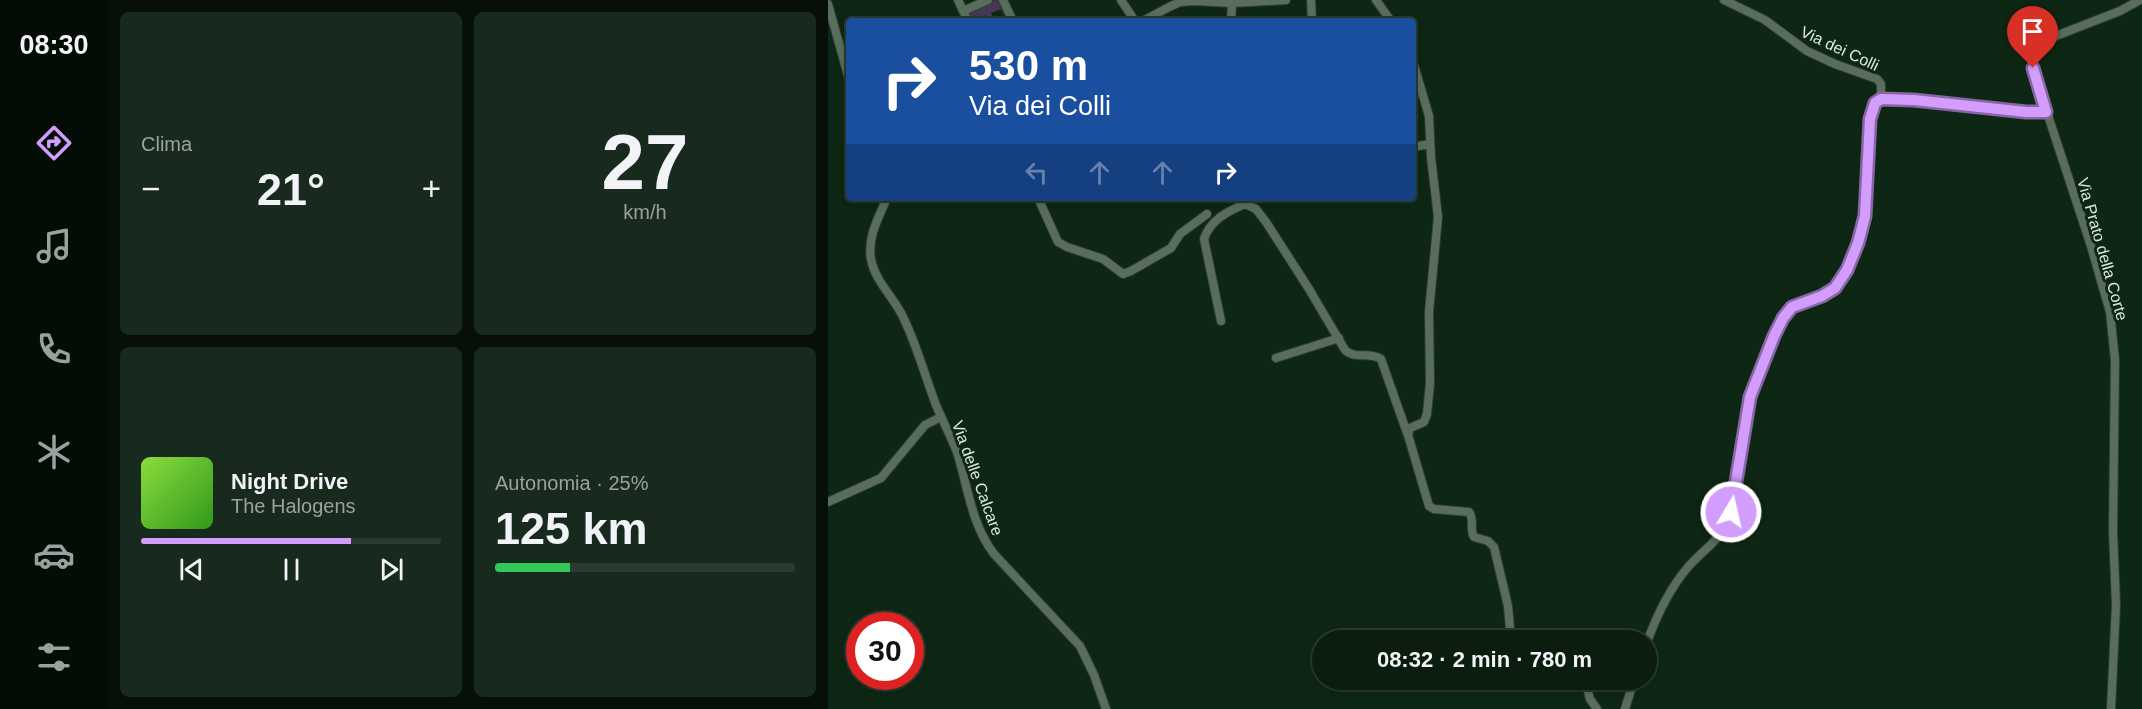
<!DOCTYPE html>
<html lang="it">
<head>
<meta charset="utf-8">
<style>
  body { margin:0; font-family:Arial,sans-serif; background:#182a1d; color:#f1f3f6; height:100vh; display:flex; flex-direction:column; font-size:22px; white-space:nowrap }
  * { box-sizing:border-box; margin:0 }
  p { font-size:20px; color:#99a29e }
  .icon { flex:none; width:33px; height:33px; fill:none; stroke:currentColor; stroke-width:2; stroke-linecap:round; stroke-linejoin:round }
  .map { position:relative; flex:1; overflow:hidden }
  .drawer { display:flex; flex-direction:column; gap:12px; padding:12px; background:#061008; width:720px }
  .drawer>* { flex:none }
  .banner { position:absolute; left:18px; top:18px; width:570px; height:183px; border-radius:6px; box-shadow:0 3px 9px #0003,0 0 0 2px #2a3b2f; background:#1a4fa0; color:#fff; overflow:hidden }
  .speed { position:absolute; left:18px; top:612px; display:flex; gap:12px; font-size:30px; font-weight:700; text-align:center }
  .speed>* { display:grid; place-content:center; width:78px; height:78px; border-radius:50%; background:#0a1d0f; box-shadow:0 3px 9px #0003,0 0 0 2px #2a3b2f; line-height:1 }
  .speed .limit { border:9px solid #d22; background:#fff; color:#111 }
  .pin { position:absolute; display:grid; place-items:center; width:51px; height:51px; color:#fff; margin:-62px -26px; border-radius:50% 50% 50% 0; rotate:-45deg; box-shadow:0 0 6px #0007 }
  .pin .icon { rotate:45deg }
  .me { position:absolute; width:66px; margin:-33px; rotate:9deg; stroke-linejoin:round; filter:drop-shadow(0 0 4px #0008) }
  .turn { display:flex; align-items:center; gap:21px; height:126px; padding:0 24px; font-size:27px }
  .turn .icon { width:78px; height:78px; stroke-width:2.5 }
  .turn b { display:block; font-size:42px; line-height:51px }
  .lanes { display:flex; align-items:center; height:57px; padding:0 24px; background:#0003; justify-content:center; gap:30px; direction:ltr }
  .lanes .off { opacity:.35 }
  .big { font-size:45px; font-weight:700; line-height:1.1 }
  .drawer .widget { flex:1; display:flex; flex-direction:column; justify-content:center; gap:9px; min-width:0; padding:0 21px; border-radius:9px; background:#182a1d }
  .drawer .dial { align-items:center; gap:0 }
  .dial b { font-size:78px; line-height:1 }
  .song { display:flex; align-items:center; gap:18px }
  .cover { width:72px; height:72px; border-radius:9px; background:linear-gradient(135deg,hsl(90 70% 55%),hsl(110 70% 35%)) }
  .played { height:6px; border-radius:3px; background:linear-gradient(90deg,#d29dfd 70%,#2a3b2f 70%) }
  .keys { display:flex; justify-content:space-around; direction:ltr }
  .heat { display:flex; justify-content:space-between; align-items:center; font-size:33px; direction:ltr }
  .charge { height:9px; border-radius:4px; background:linear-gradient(90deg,#34c759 25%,#2a3b2f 0) }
  .drawer .tiles { flex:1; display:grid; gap:12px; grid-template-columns:repeat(2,1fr) }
  .trip { position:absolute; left:484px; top:630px; width:345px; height:60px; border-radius:30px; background:#0a1d0f; box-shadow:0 3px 9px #0003,0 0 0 2px #2a3b2f; font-weight:700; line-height:60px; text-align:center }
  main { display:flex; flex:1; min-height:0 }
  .dock { display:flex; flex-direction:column; width:108px; justify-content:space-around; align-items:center; background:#040c06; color:#99a29e }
  .dock .icon { width:42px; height:42px }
  .dock .current { color:#d29dfd }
  .dock b { font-size:27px; color:#f1f3f6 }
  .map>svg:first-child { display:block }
  .green { fill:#463853 }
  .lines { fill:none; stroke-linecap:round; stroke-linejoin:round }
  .minor-casing { stroke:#2a4230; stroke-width:10 }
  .minor { stroke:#5a6d5d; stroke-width:8 }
  .route-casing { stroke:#8866a4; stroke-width:15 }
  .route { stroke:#d29dfd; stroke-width:10 }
  .labels { text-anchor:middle; stroke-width:6; stroke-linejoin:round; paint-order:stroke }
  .street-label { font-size:16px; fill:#daeadd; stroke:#0d2714 }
</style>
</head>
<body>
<main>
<nav class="dock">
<b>08:30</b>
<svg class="icon current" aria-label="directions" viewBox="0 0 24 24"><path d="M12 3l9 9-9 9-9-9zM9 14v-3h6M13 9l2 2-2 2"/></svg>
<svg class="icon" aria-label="music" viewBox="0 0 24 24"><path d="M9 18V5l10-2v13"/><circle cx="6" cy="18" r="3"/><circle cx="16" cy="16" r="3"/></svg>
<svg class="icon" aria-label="phone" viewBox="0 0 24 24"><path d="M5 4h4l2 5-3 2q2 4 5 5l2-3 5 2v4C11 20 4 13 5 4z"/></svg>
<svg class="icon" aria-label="climate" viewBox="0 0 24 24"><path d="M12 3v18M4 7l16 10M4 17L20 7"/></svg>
<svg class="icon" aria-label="car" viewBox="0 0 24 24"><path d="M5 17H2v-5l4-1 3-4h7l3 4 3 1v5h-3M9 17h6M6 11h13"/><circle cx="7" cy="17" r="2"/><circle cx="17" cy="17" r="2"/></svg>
<svg class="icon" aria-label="filters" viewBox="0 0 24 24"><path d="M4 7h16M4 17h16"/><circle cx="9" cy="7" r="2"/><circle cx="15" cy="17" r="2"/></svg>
</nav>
<section class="drawer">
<div class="tiles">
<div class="widget"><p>Clima</p>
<div class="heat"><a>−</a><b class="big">21°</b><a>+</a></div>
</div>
<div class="widget dial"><b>27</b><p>km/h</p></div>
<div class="widget">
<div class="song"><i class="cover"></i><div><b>Night Drive</b><p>The Halogens</p></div></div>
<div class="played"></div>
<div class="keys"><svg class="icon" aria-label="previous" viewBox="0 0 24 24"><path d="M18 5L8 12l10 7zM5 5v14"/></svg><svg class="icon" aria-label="pause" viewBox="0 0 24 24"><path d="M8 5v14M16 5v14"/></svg><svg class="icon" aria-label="next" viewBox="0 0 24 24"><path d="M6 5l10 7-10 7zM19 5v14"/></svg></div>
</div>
<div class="widget"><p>Autonomia · 25%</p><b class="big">125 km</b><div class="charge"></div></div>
</div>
</section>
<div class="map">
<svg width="1314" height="709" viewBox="0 0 1314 709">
  <rect width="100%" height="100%" fill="#0d2714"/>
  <path class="green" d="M167 0H172L181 21H179L173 9 163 13 166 21H161L158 15 149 21H143L139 13Z"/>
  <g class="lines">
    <defs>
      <g id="minor">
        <path d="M130 0 140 21"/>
        <path d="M175 0 185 21"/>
        <path d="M293 0 307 21"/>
        <path d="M403 0 404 3 403 21"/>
        <path d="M483 0 484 21"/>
        <path d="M548 0 563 21"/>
        <path d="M896 0 937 20 979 51 1007 64 1049 79 1053 84V99"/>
        <path d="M0 4 21 79"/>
        <path d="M135 11 160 0"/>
        <path d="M315 21 341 7 352 2 367 1 404 3 458 0"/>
        <path d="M585 62 601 116 603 157 610 217 601 312 602 383 599 414 596 422 582 428 580 435 601 506 606 509 641 512C647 520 641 529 646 537L660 541 666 547 680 606 683 640"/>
        <path d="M1053 99C1108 98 1163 112 1218 112"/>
        <path d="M585 147 602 144"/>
        <path d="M59 198C51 217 39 237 43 259 47 282 67 298 76 319 89 346 97 376 108 405 115 422 124 438 130 455 140 489 144 525 166 554L252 646 266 675 278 709"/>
        <path d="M122 198H138"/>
        <path d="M210 198 230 242 239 247 275 259 295 274 303 271 343 248 352 234 379 214"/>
        <path d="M417 198V204L428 209 438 222 481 289 517 350C527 360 541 351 553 359L579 433"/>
        <path d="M393 321 376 239C382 220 400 211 417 204"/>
        <path d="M448 358 511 338"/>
        <path d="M0 502 53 478 97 425 113 417"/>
        <path d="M819 642C829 615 841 589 860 567 873 552 892 540 900 521 906 504 907 485 910 467 916 429 922 392 937 356 944 340 952 311 970 304 983 299 997 297 1007 287 1048 246 1035 168 1042 116L1047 103 1053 99"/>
        <path d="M757 680 762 699 769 709"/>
        <path d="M797 709 806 680"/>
        <path d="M1283 709 1288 605 1285 532 1287 360 1282 312 1263 246 1207 76 1205 63 1209 51 1220 39 1292 11 1312 0"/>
      </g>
    </defs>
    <use href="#minor" class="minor-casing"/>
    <use href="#minor" class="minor"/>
  </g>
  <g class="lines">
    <defs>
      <path id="route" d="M903 512 922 397 946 336 955 318 964 307 994 296 1007 288 1019 270 1030 243 1037 216 1042 119 1047 103 1053 99 1086 100 1198 112H1218L1205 68"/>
    </defs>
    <use href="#route" class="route-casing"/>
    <use href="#route" class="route"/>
  </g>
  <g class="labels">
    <g class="street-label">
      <text transform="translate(1012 48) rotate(25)" y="6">Via dei Colli</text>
      <text transform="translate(1275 249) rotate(74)" y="6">Via Prato della Corte</text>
      <text transform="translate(150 478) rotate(70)" y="6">Via delle Calcare</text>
    </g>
  </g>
</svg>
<div class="speed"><div class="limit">30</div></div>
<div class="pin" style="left:1205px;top:68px;background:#d93025"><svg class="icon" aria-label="arrive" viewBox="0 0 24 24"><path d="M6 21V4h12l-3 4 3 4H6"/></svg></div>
<svg class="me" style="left:903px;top:512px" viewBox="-20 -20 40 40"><circle r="17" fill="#d29dfd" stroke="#fff" stroke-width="3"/><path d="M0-11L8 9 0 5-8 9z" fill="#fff"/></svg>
<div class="trip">08:32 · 2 min · 780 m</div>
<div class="banner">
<div class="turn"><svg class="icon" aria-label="right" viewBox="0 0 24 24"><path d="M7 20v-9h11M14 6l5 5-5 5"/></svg><div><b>530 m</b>Via dei Colli</div></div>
<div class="lanes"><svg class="icon off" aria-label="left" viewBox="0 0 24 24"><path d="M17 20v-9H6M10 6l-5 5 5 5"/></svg><svg class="icon off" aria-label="ahead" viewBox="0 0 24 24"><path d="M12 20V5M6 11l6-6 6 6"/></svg><svg class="icon off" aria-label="ahead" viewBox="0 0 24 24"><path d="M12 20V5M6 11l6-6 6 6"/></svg><svg class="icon" aria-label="right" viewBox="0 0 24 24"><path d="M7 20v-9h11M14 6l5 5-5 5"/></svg></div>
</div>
</div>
</main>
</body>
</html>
